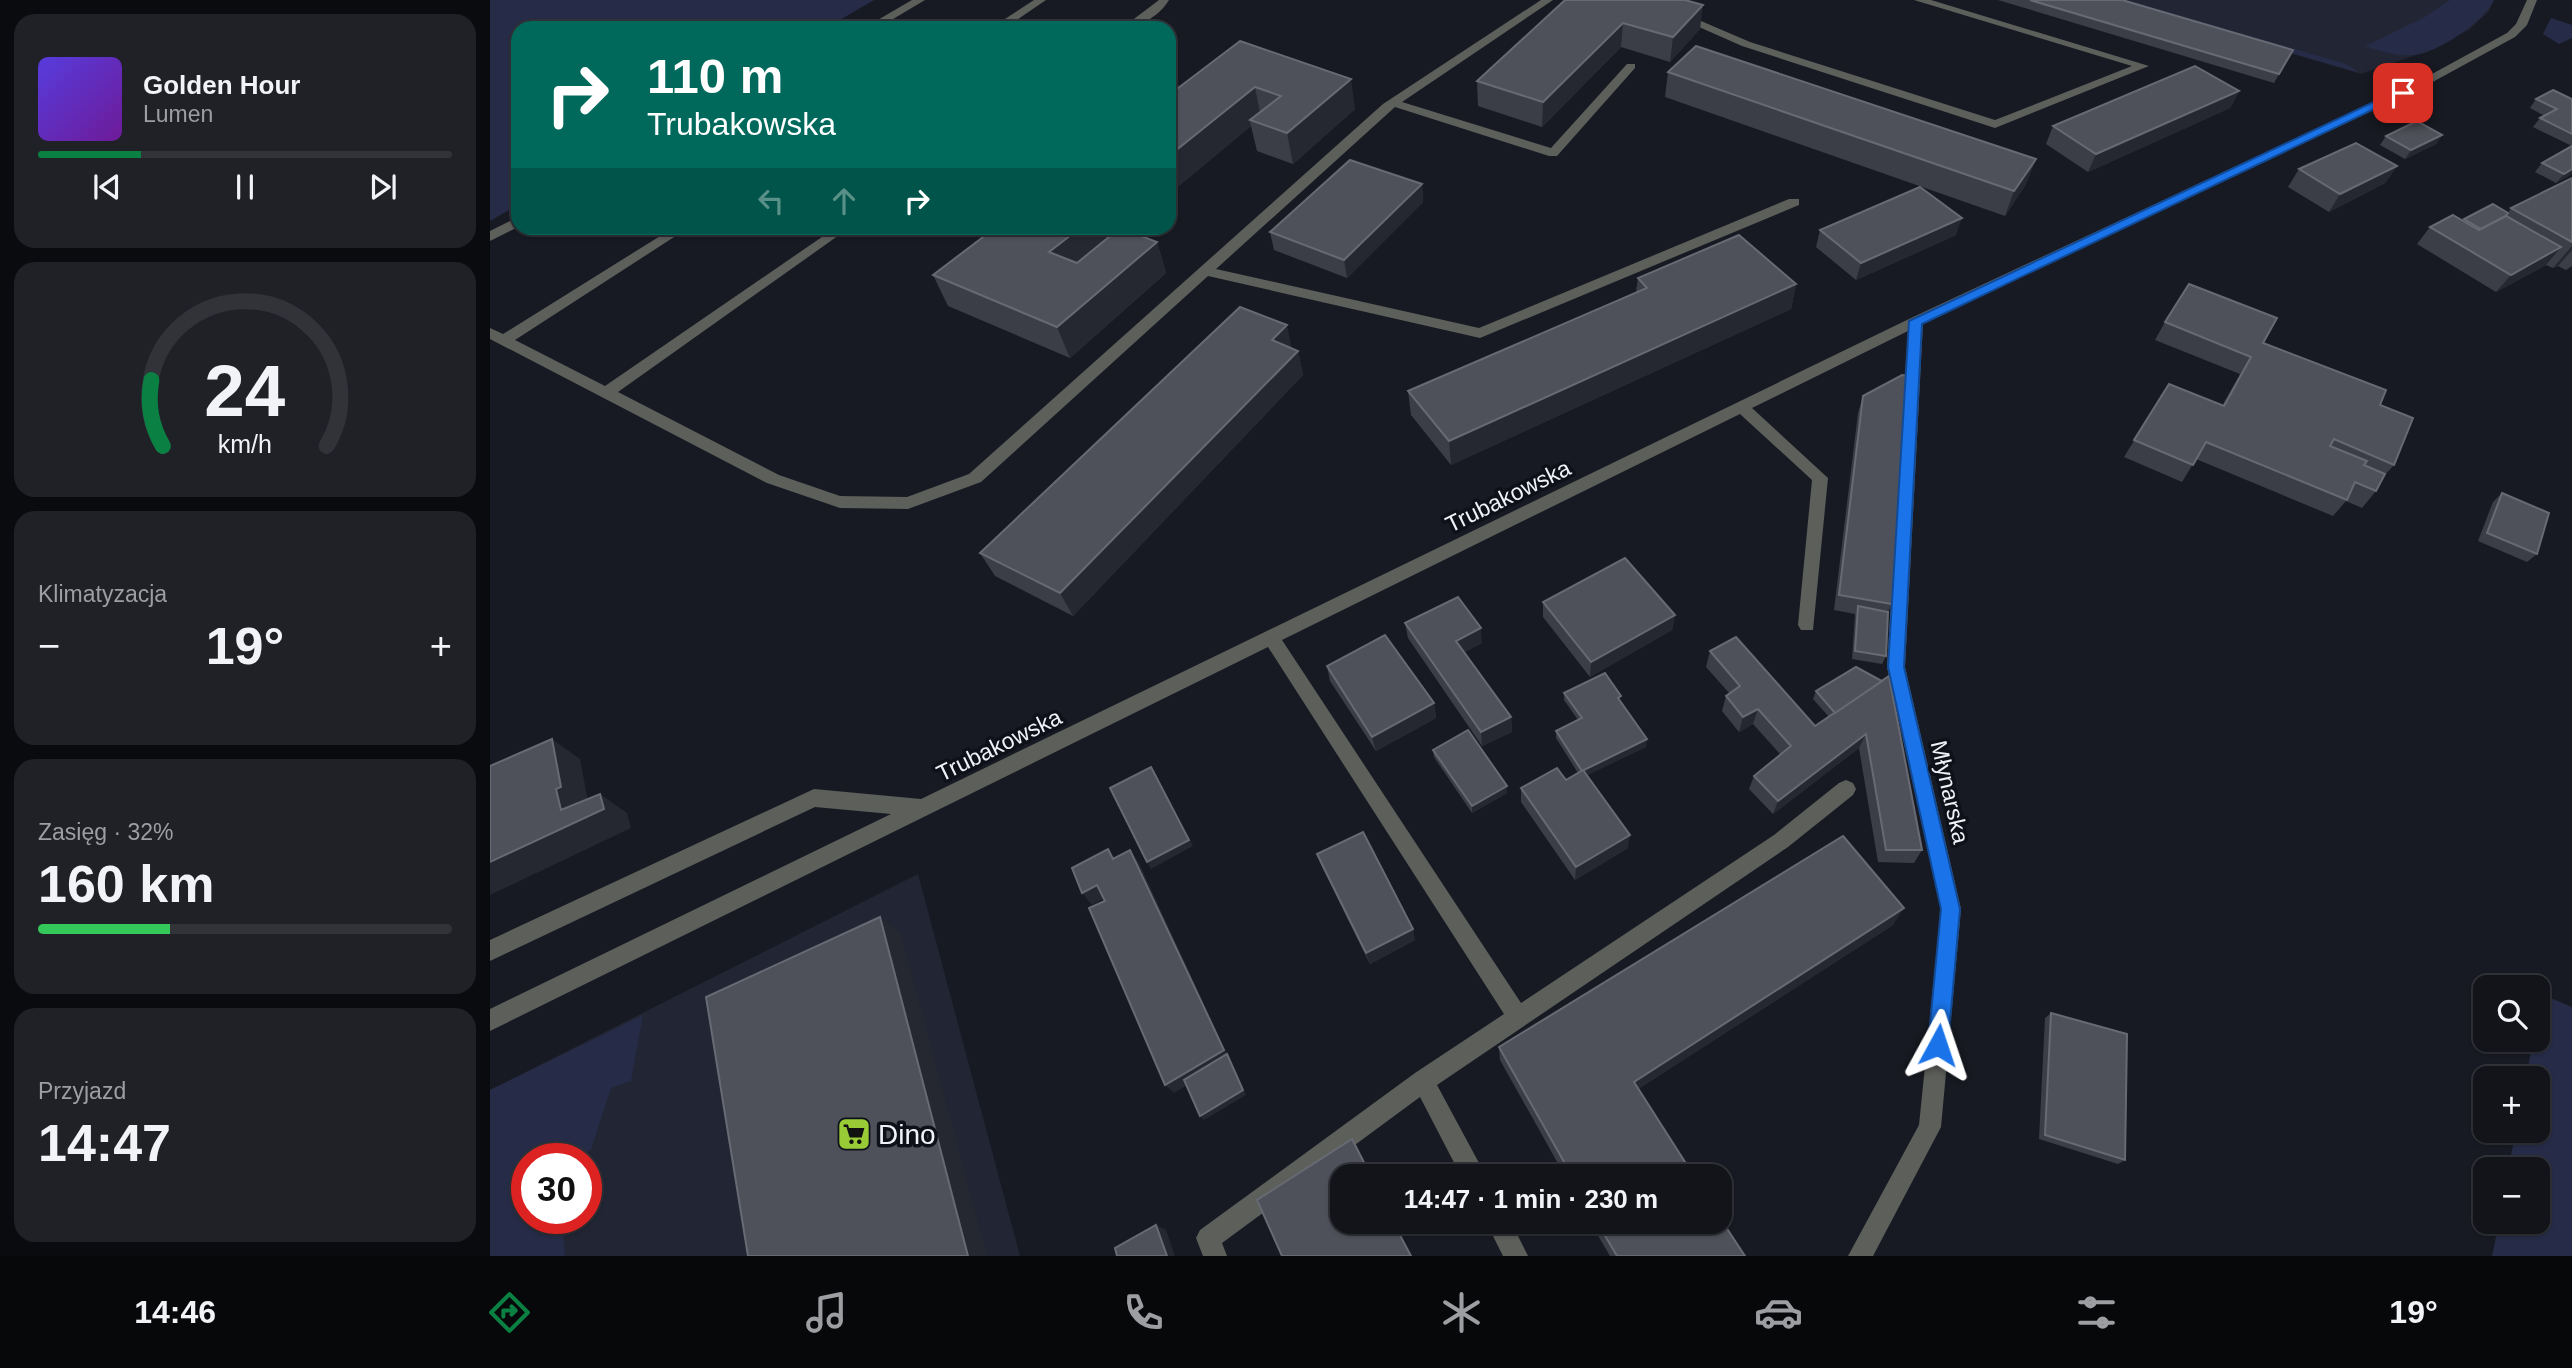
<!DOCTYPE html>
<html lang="pl">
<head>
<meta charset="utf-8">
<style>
  body { margin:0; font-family:Helvetica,sans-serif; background:#1f2127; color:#f1f3f6; height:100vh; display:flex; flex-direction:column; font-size:26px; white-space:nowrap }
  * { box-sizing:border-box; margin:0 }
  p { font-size:23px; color:#9c9ea2 }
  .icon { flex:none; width:38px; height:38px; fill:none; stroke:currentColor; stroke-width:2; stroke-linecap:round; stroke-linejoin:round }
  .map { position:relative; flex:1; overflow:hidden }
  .panel { display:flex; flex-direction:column; gap:14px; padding:14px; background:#0a0b0e; width:490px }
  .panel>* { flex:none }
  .top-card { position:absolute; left:21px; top:21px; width:665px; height:214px; border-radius:21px; box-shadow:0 2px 5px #0004,0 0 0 2px #313339; background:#00695c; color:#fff; overflow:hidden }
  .buttons { position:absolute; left:1983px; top:975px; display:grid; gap:14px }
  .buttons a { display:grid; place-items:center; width:77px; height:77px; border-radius:14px; background:#12141a; box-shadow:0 2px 5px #0004,0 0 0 2px #313339; font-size:35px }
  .speed { position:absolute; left:21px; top:1143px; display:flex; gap:14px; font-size:35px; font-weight:700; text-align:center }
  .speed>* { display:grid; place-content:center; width:91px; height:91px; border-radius:50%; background:#12141a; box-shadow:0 2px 5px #0004,0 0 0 2px #313339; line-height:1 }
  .speed .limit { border:10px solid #d22; background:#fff; color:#111 }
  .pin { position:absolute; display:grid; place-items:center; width:60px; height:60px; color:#fff; margin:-30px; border-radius:14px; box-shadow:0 4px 10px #0006 }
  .me { position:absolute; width:77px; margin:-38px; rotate:5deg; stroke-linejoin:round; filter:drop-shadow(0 0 5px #0008) }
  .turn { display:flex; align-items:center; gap:24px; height:147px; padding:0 21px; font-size:32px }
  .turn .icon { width:91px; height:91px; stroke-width:2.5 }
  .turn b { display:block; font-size:49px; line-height:60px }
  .lanes { display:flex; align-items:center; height:66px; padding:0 21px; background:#0003; justify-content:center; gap:35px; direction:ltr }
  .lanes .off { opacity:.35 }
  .big { font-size:52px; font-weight:600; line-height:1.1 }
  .panel .card { flex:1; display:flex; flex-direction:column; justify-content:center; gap:10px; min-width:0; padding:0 24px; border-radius:21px; background:#1f2127 }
  .panel .dial { align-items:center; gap:0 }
  .dial svg { height:182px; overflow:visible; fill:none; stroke:#313339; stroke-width:7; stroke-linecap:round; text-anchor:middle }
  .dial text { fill:#f1f3f6; stroke:none }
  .song { display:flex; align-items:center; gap:21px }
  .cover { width:84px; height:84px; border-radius:10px; background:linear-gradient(135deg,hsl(250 70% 55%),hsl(280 70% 35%)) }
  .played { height:7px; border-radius:4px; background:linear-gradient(90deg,#0b8043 25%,#313339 25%) }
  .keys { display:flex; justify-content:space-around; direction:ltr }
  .heat { display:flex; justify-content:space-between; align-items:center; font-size:38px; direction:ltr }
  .charge { height:10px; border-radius:5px; background:linear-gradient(90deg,#34c759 32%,#313339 0) }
  .trip { position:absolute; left:840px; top:1164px; width:402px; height:70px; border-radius:21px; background:#12141a; box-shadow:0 2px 5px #0004,0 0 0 2px #313339; font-weight:600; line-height:70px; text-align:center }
  .tab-bar { display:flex; height:112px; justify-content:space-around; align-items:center; background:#07080a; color:#9c9ea2 }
  .tab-bar .icon { width:49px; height:49px }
  .tab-bar .active { color:#0b8043 }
  .tab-bar b { font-size:32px; color:#f1f3f6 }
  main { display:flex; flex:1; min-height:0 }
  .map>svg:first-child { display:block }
  .built { fill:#222533; fill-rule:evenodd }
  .green { fill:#262c47 }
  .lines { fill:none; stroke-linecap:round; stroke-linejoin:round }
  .minor { fill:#5d5f5b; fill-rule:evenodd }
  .wall { fill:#3c3e47 }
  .shaded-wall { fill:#252731 }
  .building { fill:#4f515a; stroke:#686a73; stroke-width:2 }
  .route { fill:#1a73e8; stroke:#114b97; stroke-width:2 }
  .labels { text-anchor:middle; stroke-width:7; stroke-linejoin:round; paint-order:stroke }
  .street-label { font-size:23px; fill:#f1f2f9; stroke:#0f111a }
  .near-poi-label { font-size:28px; fill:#f1f2f9; stroke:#0f111a; text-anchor:start }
</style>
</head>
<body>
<main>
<section class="panel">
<div class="card">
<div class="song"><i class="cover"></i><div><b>Golden Hour</b><p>Lumen</p></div></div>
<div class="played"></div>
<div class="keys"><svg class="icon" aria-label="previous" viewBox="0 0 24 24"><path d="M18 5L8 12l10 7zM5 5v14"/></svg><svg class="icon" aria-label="pause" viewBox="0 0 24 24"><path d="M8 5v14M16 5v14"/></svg><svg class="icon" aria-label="next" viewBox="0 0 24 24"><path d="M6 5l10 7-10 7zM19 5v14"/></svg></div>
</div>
<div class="card dial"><svg viewBox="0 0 100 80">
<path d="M14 69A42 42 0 1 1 86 69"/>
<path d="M14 69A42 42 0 0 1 9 40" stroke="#0b8043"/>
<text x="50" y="56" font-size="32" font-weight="700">24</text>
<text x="50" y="72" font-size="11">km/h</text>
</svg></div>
<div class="card"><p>Klimatyzacja</p>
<div class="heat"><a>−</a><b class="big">19°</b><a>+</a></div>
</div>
<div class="card"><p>Zasięg · 32%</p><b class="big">160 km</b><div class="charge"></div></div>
<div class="card"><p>Przyjazd</p><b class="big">14:47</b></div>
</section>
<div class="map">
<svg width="2082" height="1256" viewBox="0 0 2082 1256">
  <rect width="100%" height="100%" fill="#181a23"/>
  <g class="built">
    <path d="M1618 0H2004L1999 11 1979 30 1926 55 1871 74Z"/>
    <path d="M428 874 530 1256H0V1090ZM37 1158H96V1218H37Z"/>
  </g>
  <g class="green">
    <path d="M0 0H384L336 28H28V205L0 221Z"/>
    <path d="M1619 0H1637L1856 64 1870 73Z"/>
    <path d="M1960 0H2004C1994 22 1947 53 1924 55 1906 57 1891 51 1875 46L1933 18Z"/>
    <path d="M2061 18 2082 25V38L2069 44 2053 34Z"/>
    <path d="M2051 994 2082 1007V1256H2002L2009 1222H2048V1169H2018L2026 1131 2048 1130V1078H2036L2043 1040H2048Z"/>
    <path d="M153 1015 141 1081 121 1088 101 1150 86 1158H37V1218H72L75 1256H0V1090Z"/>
  </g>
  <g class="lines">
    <g class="minor">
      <path d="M422 0H435L388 28H374Z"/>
      <path d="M544 0H556L515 28H501Z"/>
      <path d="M669 0H679C670 15 650 28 632 28Z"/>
      <path d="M1051 0H1063L912 102 1061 148 1137 64H1145V68L1067 156H1059L905 107 726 269 989 328 1299 199H1309V205L990 338 718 276 491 482 418 509 350 508 277 483 0 339V328L13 334 183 228H198L25 340 115 386 345 228H359L128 392 289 475 350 496 417 497 479 474 893 104Z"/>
      <path d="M1148 0H1162L1260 42 1505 120 1642 66 1424 0H1441L1659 66 1505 128 1252 46Z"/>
      <path d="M2037 0H2047L2037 25 2025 37 1939 84 1433 323 1415 667 1471 909 1451 1127 1383 1256H1358L1429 1125 1451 909 1397 667 1418 331 1262 408 1338 478 1323 630H1311L1308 625 1322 480 1250 414 792 640 1031 1003 1284 835 1349 783 1356 780 1363 783 1366 789 1363 795 1298 847 947 1085 996 1176H971L930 1097 732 1243 737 1256H713L706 1238 710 1230 925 1073 1014 1014 778 647 0 1031V1009L401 814 325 807 0 961V940L324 789 431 799 1421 318 1931 80 2017 33 2026 24Z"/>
      <path d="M28 217V227L0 241V231Z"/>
      <path d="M996 1222H1021L1038 1256H1013Z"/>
    </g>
  </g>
  <g class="wall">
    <path d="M1075 0 1210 29 1180 62 1131 47 1052 127 988 106 987 81Z"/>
    <path d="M1508 0H1632L1803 50 1784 83Z"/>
    <path d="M750 41 865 109 803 164 767 151 761 126 679 194Z"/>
    <path d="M1178 72 1546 159 1536 184 1515 216 1175 97Z"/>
    <path d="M1749 91 1740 108 1598 172 1556 144 1563 126Z"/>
    <path d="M2046 99H2082V174L2066 183 2045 172 2052 163 2082 146 2043 127 2050 118 2055 116 2040 108Z"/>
    <path d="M1952 135 1946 144 1915 159 1890 145 1896 136Z"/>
    <path d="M1907 166 1895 183 1839 212 1798 187 1809 169Z"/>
    <path d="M2082 178V266L2076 270 2068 266 2063 268 2056 265 2006 292 1927 244 1940 227 1973 221 1974 219 2018 213 2021 208Z"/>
    <path d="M932 184 933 202 857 278 784 250 780 232Z"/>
    <path d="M635 230 667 242 676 273 580 358 458 306 443 275Z"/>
    <path d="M1330 230 1466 235 1366 280 1326 247Z"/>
    <path d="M1148 278 1306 284 1301 309 961 465 921 415 918 391 1146 292Z"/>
    <path d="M1675 322 1773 343 1890 405 1904 465 1893 477 1886 491 1872 508 1856 501 1843 516 1706 459 1692 482 1634 457 1679 384 1732 406 1750 374 1665 340Z"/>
    <path d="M802 349 808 351 813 375 583 616 505 576 490 553Z"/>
    <path d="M1373 396 1402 604 1398 612 1396 656 1392 664 1362 659 1365 614 1344 610 1368 413Z"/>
    <path d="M2012 493 2047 554 2037 562 1988 541 2003 502Z"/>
    <path d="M1053 602 1185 615 1182 630 1100 677 1053 617Z"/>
    <path d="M915 623 992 643 974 652 1021 717 1022 732 992 746 918 638Z"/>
    <path d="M1220 651 1325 726 1339 717 1323 699 1326 691 1366 667 1432 850 1424 863 1388 862 1369 748 1283 814 1259 789 1264 776 1290 754 1263 724 1249 732 1232 711 1236 696 1240 694 1216 667Z"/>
    <path d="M837 666 944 703 946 718 886 751 840 681Z"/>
    <path d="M1074 693 1131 702 1156 747 1096 775 1138 848 1085 880 1031 802V788L1076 780 1088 773 1066 738V731L1088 720 1074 700Z"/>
    <path d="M943 750 1017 786V793L982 813 944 757Z"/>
    <path d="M827 854 925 940 880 964 832 867Z"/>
    <path d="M1403 925 1148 1089 1204 1176H1075L1010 1060 1009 1047Z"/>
    <path d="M1561 1013 1635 1160 1628 1164 1549 1139 1555 1018Z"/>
    <path d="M1100 1222H1230L1255 1256H1120Z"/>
  </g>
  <g class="shaded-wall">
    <path d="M1213 5 1210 29 1180 62 1183 37Z"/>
    <path d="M1133 23 1131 47 1052 127 1053 102Z"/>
    <path d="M861 79 865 109 803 164 797 133Z"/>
    <path d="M765 87 771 118 760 120 761 126 679 194V156Z"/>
    <path d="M1749 91 1740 108 1598 172 1606 154Z"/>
    <path d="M1952 135 1946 144 1915 159 1921 150Z"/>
    <path d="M1546 159 1536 184 1515 216 1524 191Z"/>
    <path d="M1907 166 1895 183 1839 212 1850 194Z"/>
    <path d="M2082 169V174L2066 183 2074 174Z"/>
    <path d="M932 184 933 202 857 278 854 260Z"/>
    <path d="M1472 218 1466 235 1366 280 1371 263Z"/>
    <path d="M590 228H638L572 282 559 252Z"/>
    <path d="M667 242 676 273 580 358 567 327Z"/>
    <path d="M2082 246V250L2068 266 2063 268Z"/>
    <path d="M2071 247 2056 265 2006 292 2021 275Z"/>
    <path d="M1306 284 1301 309 961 465 959 441Z"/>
    <path d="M797 325 802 350 782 340Z"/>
    <path d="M808 351 813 375 583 616 570 593Z"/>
    <path d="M1185 615 1182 630 1100 677 1101 662Z"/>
    <path d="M991 628 992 643 968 656 966 641Z"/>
    <path d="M944 703 946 718 886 751 882 737Z"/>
    <path d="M1268 709 1263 724 1249 732 1253 717Z"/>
    <path d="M1021 717 1022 732 992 746 991 732Z"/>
    <path d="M1376 734 1369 748 1283 814 1288 801Z"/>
    <path d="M62 739 90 759 99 806 110 794 137 813 141 828 0 895V862L71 810 66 789Z"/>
    <path d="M1157 739 1156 747 1092 778V771Z"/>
    <path d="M661 767 703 846 661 869 657 862Z"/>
    <path d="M1017 786V793L982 813V806Z"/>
    <path d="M1140 835 1138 848 1085 880 1086 867Z"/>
    <path d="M640 850 649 863 756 1095 714 1120 710 1116 739 1060 684 1093 675 1085Z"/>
    <path d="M607 885 617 897 602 905 592 893Z"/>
    <path d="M1414 908 1403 925 1140 1094 1144 1082Z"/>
    <path d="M390 917 411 934 497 1256H478Z"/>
    <path d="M923 929 925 940 880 964 876 953Z"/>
    <path d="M666 1225 676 1230 685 1256H677Z"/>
  </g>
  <g class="building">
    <path d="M1075 0H1195L1213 5 1183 37 1133 23 1053 102 987 81Z"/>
    <path d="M1540 0H1632L1803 50 1789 74Z"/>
    <path d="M750 41 861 79 797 133 760 120 791 96 765 87 679 156V95Z"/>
    <path d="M1206 46 1546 159 1524 191 1178 72Z"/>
    <path d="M1705 66 1749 91 1606 154 1563 126Z"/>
    <path d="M2063 90 2082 99V134L2050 118 2067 109 2046 99Z"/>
    <path d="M1927 121 1952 135 1921 150 1896 136Z"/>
    <path d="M1866 143 1907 166 1850 194 1809 169Z"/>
    <path d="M2082 146V169L2074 174 2052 163Z"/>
    <path d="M860 160 932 184 854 260 780 232Z"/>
    <path d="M2082 178V242L2021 208Z"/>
    <path d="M1430 187 1472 218 1371 263 1330 230Z"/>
    <path d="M2003 204 2018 213 2016 216 1991 229 1974 219Z"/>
    <path d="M1963 215 1989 230 2016 216 2071 247 2021 275 1940 227Z"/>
    <path d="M505 228H590L559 252 587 263 630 228 667 242 567 327 443 275Z"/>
    <path d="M1249 235 1306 284 959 441 918 391 1157 288 1148 278Z"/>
    <path d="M1699 284 1787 318 1773 343 1896 390 1890 405 1923 418 1904 465 1844 439 1840 446 1877 461 1874 465 1895 474 1886 491 1865 482 1857 500 1716 442 1703 465 1644 440 1679 384 1734 406 1761 357 1675 322Z"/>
    <path d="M750 307 797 325 782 340 808 351 570 593 490 553Z"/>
    <path d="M1412 375 1418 376 1402 604 1349 595 1373 396Z"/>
    <path d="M2012 493 2059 513 2047 554 1997 533Z"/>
    <path d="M1135 558 1185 615 1101 662 1053 602Z"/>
    <path d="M968 597 991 628 966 641 1021 717 991 732 915 623Z"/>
    <path d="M1368 606 1398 612 1396 656 1365 651Z"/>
    <path d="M895 635 944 703 882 737 837 666Z"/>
    <path d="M1246 637 1325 726 1399 676 1432 850H1396L1376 734 1288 801 1264 776 1301 746 1268 709 1253 717 1236 696 1250 686 1220 651Z"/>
    <path d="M1366 667 1392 681 1345 713 1326 691Z"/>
    <path d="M1115 673 1131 696 1128 698 1157 739 1092 771 1066 731 1092 718 1074 693Z"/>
    <path d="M978 730 1017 786 982 806 943 750Z"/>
    <path d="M62 739 71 787 66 789 71 810 110 794 114 809 0 862V766Z"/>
    <path d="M661 767 699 840 657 862 620 788Z"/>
    <path d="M1067 768 1076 780 1093 770 1140 835 1086 867 1031 788Z"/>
    <path d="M873 832 923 929 876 953 827 854Z"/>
    <path d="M1353 836 1414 908 1144 1082 1204 1176H1082L1009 1047Z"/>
    <path d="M618 849 623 859 640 850 734 1050 675 1085 599 908 615 901 607 885 592 893 582 868Z"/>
    <path d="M390 917 478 1256H258L216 997Z"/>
    <path d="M1561 1013 1637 1034 1635 1160 1555 1135Z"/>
    <path d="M737 1054 753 1090 710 1116 694 1080Z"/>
    <path d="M862 1139 881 1176H852V1222H903L921 1256H792L767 1200Z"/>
    <path d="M1230 1218 1255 1256H1127L1107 1222H1230Z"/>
    <path d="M666 1225 677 1256H627L625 1248Z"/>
  </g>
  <path class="route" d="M1909 90 1918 93 1432 324 1414 667 1470 909 1458 1045 1455 1052 1448 1055 1441 1052 1438 1045 1451 909 1398 667 1419 321Z"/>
  <defs>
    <symbol id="supermarket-square" viewBox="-11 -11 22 22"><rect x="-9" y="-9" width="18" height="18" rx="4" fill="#99cb36" stroke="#0f111a"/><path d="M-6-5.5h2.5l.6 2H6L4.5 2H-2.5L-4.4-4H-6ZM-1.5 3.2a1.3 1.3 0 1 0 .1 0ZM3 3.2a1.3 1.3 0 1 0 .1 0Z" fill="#111"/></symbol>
  </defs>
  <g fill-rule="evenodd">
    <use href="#supermarket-square" x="345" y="1115" width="38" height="38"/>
  </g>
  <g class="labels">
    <g class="street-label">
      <text transform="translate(1018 496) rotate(-26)" y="8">Trubakowska</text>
      <text transform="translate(509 745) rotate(-26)" y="8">Trubakowska</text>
      <text transform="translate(1460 792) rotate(77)" y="8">Młynarska</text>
    </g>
    <g class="near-poi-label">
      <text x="388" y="1144">Dino</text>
    </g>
  </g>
</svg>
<div class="buttons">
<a><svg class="icon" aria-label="search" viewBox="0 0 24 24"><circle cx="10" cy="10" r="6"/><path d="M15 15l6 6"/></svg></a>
<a>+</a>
<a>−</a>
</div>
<div class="speed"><div class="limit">30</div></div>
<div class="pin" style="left:1913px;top:93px;background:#d93025"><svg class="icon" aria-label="arrive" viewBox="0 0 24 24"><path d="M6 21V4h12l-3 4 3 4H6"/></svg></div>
<svg class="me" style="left:1448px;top:1045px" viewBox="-20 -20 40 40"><path d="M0-17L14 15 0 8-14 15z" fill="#1a73e8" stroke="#fff" stroke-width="4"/></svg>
<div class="trip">14:47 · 1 min · 230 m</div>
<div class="top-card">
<div class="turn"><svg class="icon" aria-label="right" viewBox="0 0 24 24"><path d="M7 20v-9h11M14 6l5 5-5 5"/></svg><div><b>110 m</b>Trubakowska</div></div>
<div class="lanes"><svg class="icon off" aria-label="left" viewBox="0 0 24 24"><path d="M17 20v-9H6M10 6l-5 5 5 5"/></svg><svg class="icon off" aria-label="ahead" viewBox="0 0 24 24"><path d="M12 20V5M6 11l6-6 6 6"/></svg><svg class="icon" aria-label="right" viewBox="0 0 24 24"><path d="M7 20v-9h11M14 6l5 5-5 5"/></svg></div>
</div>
</div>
</main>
<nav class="tab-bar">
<b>14:46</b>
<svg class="icon active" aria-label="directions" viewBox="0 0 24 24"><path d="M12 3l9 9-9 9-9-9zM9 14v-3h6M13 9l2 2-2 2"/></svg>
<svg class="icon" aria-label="music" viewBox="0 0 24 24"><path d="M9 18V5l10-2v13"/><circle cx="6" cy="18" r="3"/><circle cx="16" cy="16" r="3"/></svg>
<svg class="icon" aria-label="phone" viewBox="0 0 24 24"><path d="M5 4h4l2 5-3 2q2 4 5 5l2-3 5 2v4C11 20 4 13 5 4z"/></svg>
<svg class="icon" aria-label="climate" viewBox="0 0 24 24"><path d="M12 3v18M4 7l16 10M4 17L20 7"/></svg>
<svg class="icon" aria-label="car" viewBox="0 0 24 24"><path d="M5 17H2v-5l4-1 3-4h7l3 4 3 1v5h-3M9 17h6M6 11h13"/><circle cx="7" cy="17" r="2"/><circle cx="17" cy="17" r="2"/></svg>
<svg class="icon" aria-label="filters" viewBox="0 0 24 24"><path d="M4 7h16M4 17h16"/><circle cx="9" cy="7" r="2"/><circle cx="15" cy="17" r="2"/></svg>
<b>19°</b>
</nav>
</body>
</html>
